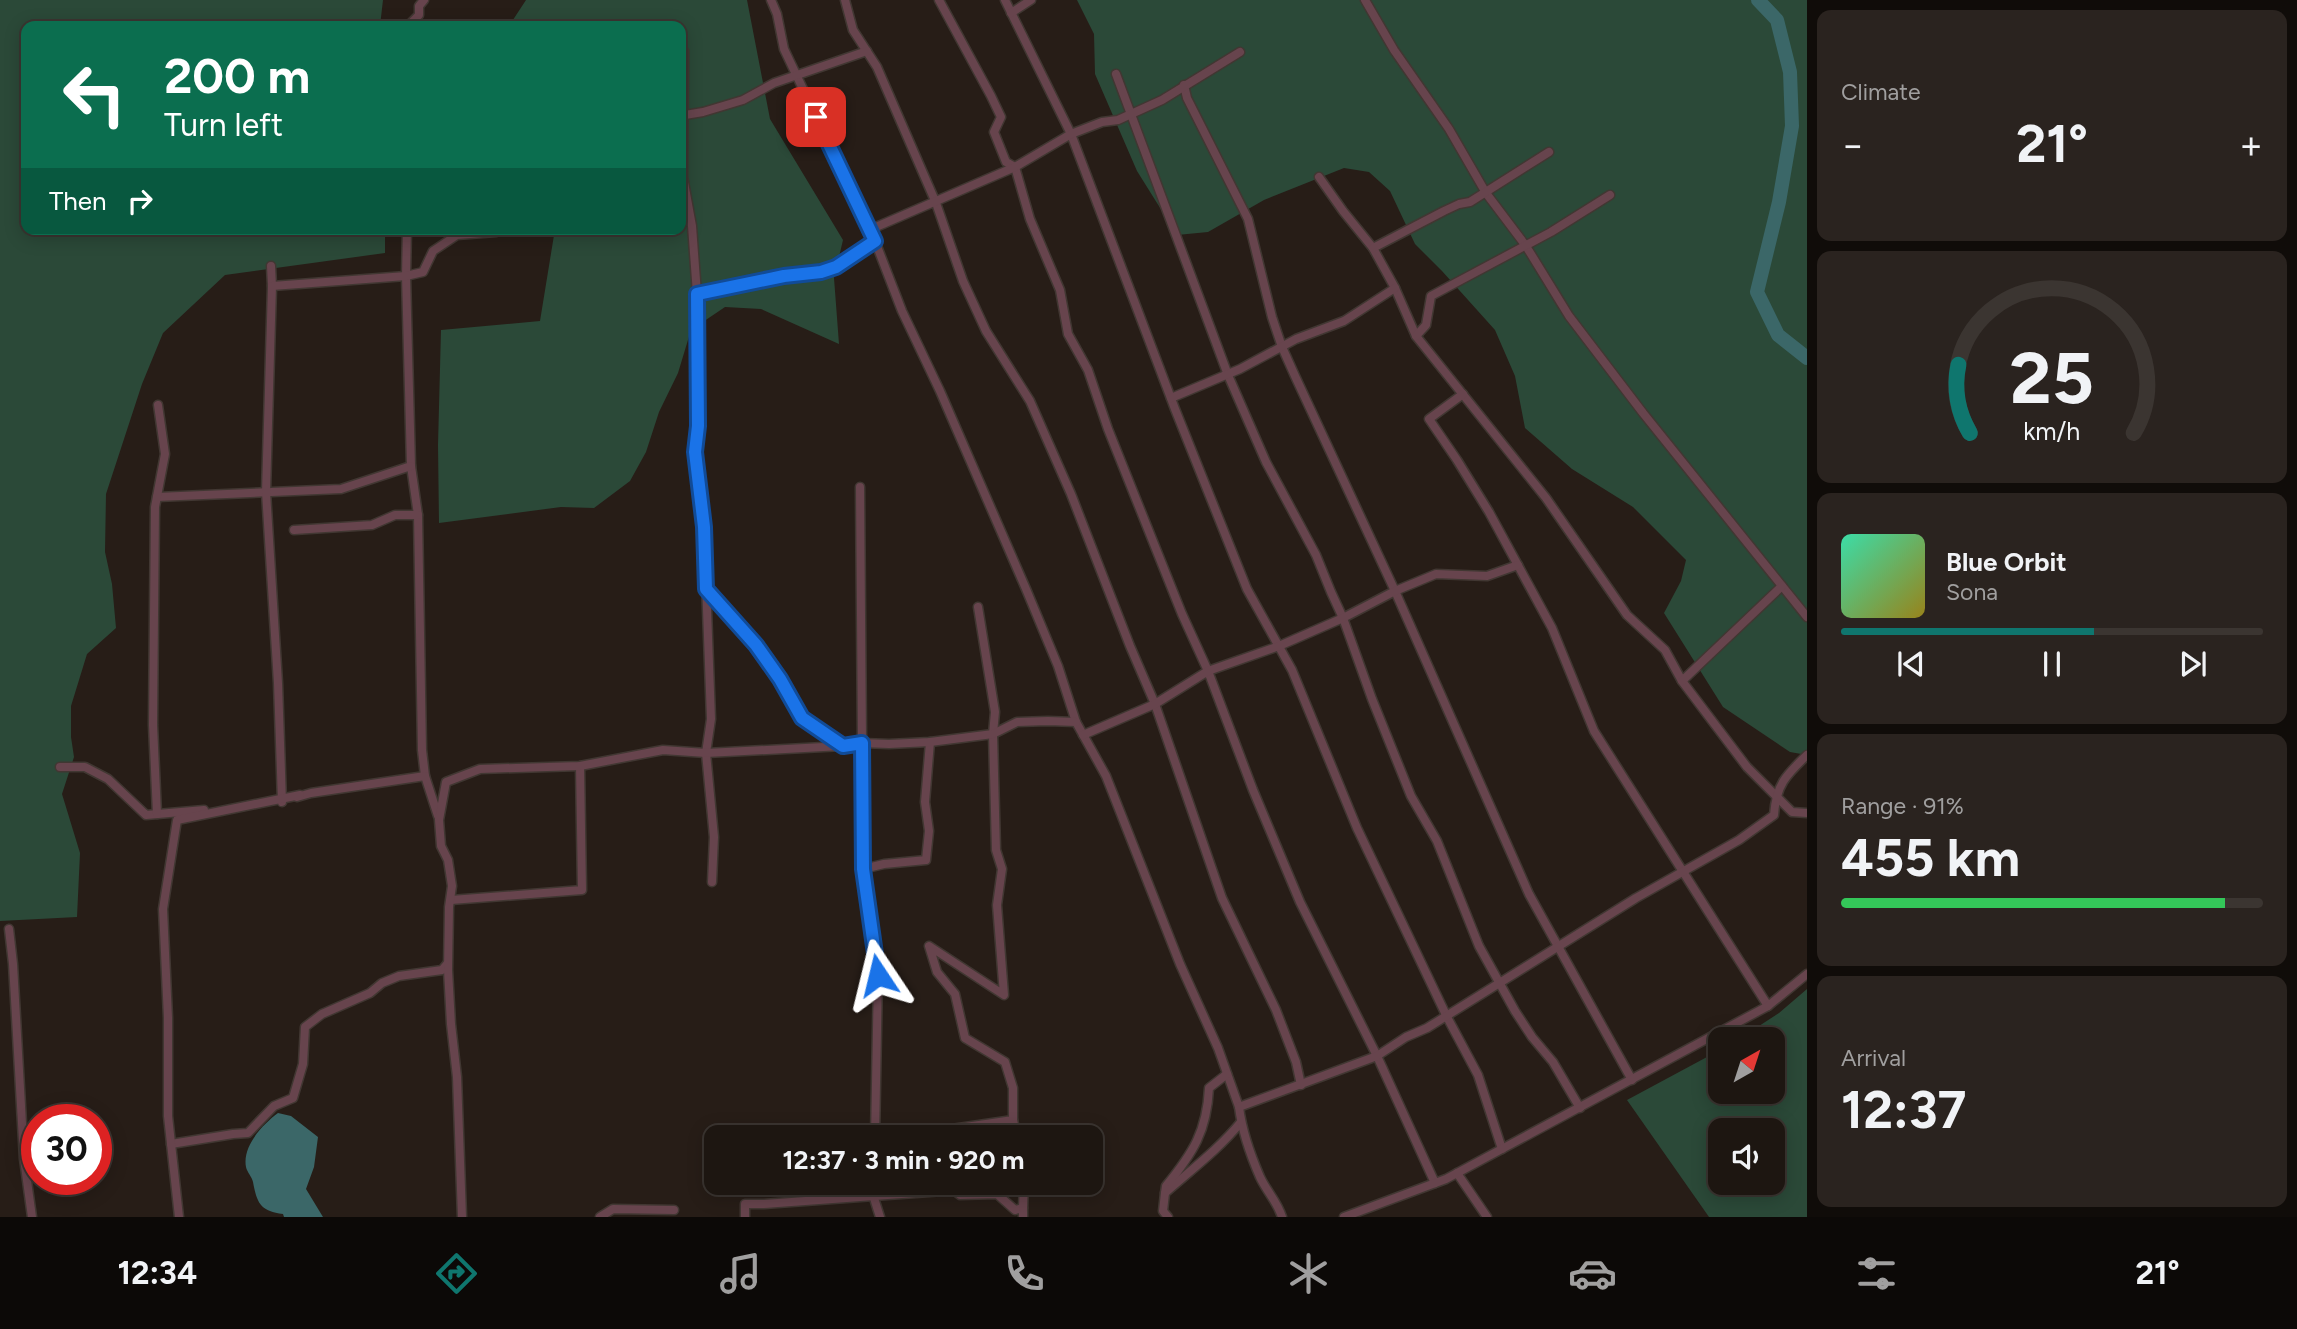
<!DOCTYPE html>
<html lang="en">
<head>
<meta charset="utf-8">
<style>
  body { margin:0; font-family:Figtree,sans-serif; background:#2a231f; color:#f1f3f6; height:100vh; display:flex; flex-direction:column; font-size:26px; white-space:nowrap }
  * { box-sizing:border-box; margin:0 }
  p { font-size:23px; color:#a09f9f }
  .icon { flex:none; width:38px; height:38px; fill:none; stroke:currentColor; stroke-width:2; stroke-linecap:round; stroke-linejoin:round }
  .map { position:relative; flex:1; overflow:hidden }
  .drawer { display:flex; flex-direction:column; gap:10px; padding:10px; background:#100c09; width:490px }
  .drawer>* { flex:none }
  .hud { position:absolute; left:21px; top:21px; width:665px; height:214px; border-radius:14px; box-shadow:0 4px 18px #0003,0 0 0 2px #3b3531; background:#0b6e4f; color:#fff; overflow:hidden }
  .needle { width:46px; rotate:39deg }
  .tools { position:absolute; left:1708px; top:1027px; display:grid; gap:14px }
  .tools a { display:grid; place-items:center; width:77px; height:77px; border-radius:14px; background:#1d1611; box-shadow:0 4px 18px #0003,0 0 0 2px #3b3531; font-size:35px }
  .speed { position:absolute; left:21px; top:1104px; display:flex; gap:14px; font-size:35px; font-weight:700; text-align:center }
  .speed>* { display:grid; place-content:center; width:91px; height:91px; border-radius:50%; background:#1d1611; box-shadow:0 4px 18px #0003,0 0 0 2px #3b3531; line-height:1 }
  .speed .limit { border:10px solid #d22; background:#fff; color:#111 }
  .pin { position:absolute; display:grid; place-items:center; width:60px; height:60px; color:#fff; margin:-30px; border-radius:14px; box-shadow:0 4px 10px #0006 }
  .me { position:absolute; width:77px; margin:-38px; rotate:350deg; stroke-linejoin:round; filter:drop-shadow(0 0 5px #0008) }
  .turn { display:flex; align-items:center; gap:24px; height:147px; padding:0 28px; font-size:32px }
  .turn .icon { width:91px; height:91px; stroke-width:2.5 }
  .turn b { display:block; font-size:49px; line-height:60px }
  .then { display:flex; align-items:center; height:66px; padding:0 28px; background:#0003; gap:14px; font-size:26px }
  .big { font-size:52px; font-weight:700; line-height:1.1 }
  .drawer .tile { flex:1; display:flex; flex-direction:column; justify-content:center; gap:10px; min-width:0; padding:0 24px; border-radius:14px; background:#2a231f }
  .drawer .dial { align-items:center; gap:0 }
  .dial svg { height:182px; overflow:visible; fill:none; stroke:#3b3531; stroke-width:7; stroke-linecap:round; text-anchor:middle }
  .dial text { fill:#f1f3f6; stroke:none }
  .song { display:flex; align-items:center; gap:21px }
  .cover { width:84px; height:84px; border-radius:10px; background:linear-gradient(135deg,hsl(160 70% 55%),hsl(50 70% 35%)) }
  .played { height:7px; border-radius:4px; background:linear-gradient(90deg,#0f766e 60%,#3b3531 60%) }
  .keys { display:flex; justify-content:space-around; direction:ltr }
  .heat { display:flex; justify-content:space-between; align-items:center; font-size:38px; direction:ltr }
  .charge { height:10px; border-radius:5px; background:linear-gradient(90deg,#34c759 91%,#3b3531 0) }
  .trip { position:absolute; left:704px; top:1125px; width:399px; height:70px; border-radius:14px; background:#1d1611; box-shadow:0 4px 18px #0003,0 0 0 2px #3b3531; font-weight:700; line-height:70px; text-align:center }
  .menu { display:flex; height:112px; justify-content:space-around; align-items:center; background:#0c0907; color:#a09f9f }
  .menu .icon { width:49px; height:49px }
  .menu .current { color:#0f766e }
  .menu b { font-size:32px; color:#f1f3f6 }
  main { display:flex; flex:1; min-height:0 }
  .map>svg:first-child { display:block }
  .green { fill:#2b4938; fill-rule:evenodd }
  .water { fill:#3b6768 }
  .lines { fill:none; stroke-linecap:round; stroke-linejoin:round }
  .river { stroke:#3b6768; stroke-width:14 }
  .street-casing { stroke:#413732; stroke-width:11 }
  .street { stroke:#67444d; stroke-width:8 }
  .route-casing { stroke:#114b97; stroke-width:18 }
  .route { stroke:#1a73e8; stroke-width:12 }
</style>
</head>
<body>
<main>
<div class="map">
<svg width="1807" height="1217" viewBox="0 0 1807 1217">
  <rect width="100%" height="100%" fill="#271d17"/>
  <g class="green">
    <path d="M0 0H383L380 26H26V229H385V253L225 275 163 333 142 384 106 494 105 552 112 584 116 628 87 654 71 706V737L74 757 62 794 80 853 77 917 0 921Z"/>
    <path d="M526 0H747L770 119 843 240 834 278 839 344 761 309 725 307 691 330 678 373 659 412 646 452 630 481 594 508 561 507 439 523 438 445 441 330 540 321 555 229H681V26H509Z"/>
    <path d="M1077 0H1807V755L1790 752 1723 707 1664 613 1681 581 1686 560 1633 507 1572 469 1525 428 1515 376 1495 330 1442 271 1415 244 1390 191 1369 172 1344 168 1264 200 1208 232 1177 235 1137 171 1095 74 1094 34Z"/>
    <path d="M1807 989V1217H1709L1627 1100 1720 1050V1092H1773V1040L1739 1039 1779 1013ZM1773 1130V1183H1720V1130Z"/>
  </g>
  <path class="water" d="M278 1113 291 1116 318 1137 314 1167 306 1189 323 1217H284L283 1214C260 1211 257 1203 253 1182 252 1177 247 1172 246 1167 242 1146 263 1124 278 1113Z"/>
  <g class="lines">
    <path class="river" d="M1758 0 1777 20 1790 72 1792 126 1779 202 1757 292 1778 335 1807 358"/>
    <defs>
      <g id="street">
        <path d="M771 0 777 14 784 49 875 241 902 311 940 391 1026 589 1058 666 1076 722 1106 776 1180 964 1218 1048 1239 1107"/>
        <path d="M845 0 853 30 877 67 936 203 963 281 986 331 1030 401 1071 494 1130 646 1155 704 1222 898 1276 1010 1296 1062 1301 1085"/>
        <path d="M939 0 991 96 1001 117 994 132 1006 162 1015 167 1030 219 1060 290 1068 334 1088 370 1108 429 1182 614 1208 671 1253 790 1300 902 1377 1056 1435 1183"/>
        <path d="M1005 0 1071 134 1175 409 1247 589 1292 670 1357 828 1447 1017 1478 1075 1502 1149"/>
        <path d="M1365 0 1394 50 1449 129 1486 193 1526 246 1569 316 1643 413 1807 617"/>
        <path d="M1011 13 1031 0"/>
        <path d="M411 26V23L419 15V6L424 0"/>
        <path d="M684 51 683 177 692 226 697 294 698 426 695 452 704 527 711 719 706 753 714 837 712 882"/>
        <path d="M1116 74 1228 375 1266 462 1316 555 1331 592 1343 618 1372 699 1411 796 1437 841 1479 946 1515 1011 1532 1037 1553 1062 1580 1108"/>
        <path d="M1184 85 1187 98 1248 219 1272 317 1282 347 1295 376 1395 591 1529 894 1632 1080"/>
        <path d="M685 115 703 112 743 100 774 83 867 51"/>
        <path d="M1319 177 1343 211 1373 248 1395 288 1416 336 1546 498 1627 615 1665 650 1682 681 1747 767 1792 812 1807 813"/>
        <path d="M407 229 406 276 411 466 418 515 422 750 425 776"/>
        <path d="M869 230 1015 167 1071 134 1102 122 1118 120 1162 100 1240 52"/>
        <path d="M1373 248 1444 211 1459 204 1470 202 1549 152"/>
        <path d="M271 266 272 286"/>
        <path d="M697 294 784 276 821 272 836 267 875 241"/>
        <path d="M1416 336 1426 325 1431 296 1551 232 1610 195"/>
        <path d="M1463 394 1429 419 1457 460 1489 512 1552 628 1594 731 1768 1006"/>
        <path d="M1171 398 1240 369 1296 339 1344 321 1395 288"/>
        <path d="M860 487 863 869"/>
        <path d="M157 497 341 489 411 466"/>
        <path d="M294 530 372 525 395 515H418"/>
        <path d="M706 589 756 645 780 679 802 718 842 745"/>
        <path d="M1682 681 1782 586"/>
        <path d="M1083 735 1155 704 1208 671 1279 646 1343 618 1395 591 1436 574 1487 576 1518 565"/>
        <path d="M60 767H85L108 779 146 815 204 810"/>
        <path d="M297 797 311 793 425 776 438 816"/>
        <path d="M282 802 278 683 266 492 272 286 406 276 423 272 433 251 457 235 496 232 501 229"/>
        <path d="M157 814 153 725 155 507 165 454 158 405"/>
        <path d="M451 900 582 890 580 766"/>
        <path d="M9 929 13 964 24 1159 32 1217"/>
        <path d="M1013 1120 1017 1138"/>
        <path d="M875 1138 878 975 863 869 884 864 926 860 929 831 925 802 930 742"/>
        <path d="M940 1138 945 1130 1013 1120V1088L1005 1062 965 1038 955 994 937 972 929 946 1004 995 997 905 1002 869 996 850 993 734 995 712 978 607"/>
        <path d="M171 1144 233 1134 248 1133 274 1106 293 1098 303 1064 305 1027 322 1014 370 993 382 983 399 976 442 970 447 964"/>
        <path d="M1457 1173 1487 1217"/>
        <path d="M874 1183 873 1195 880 1217"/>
        <path d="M942 1183 943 1191 950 1187 960 1195 997 1194 1015 1210 1023 1208V1217"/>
        <path d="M1165 1193 1166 1186C1193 1153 1207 1131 1209 1088L1227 1074"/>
        <path d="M1023 1208 1024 1183"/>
        <path d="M179 1217 168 1116V1018L163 909 177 820 300 795"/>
        <path d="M462 1217 457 1077 451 1024 448 970 449 907 452 886 448 860 441 846 439 820 446 782 480 769 580 766 663 750 706 753 843 746 862 743 889 744 930 742 993 734 1017 722 1048 721 1076 722"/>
        <path d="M600 1217 613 1209 674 1210"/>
        <path d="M745 1217V1204H764L943 1191"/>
        <path d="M1168 1217 1163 1211 1165 1193C1191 1170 1219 1149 1241 1122"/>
        <path d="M1282 1217C1277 1201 1267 1192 1260 1177 1250 1154 1242 1131 1239 1107L1377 1056 1406 1037 1427 1028 1636 898 1739 840 1774 815C1776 785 1786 775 1807 755"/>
        <path d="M1344 1217 1446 1179 1768 1006 1807 974"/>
      </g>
    </defs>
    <use href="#street" class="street-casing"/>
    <use href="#street" class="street"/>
  </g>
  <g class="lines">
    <defs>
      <path id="route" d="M816 117 875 241 836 267 821 272 784 276 697 294 698 426 695 452 704 527 706 589 756 645 780 679 802 718 843 746 862 743 863 869 878 975"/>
    </defs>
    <use href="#route" class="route-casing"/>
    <use href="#route" class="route"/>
  </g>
</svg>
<div class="tools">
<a><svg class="needle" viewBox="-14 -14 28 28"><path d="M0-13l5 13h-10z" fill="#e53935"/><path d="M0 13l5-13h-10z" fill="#a09f9f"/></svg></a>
<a><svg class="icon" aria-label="sound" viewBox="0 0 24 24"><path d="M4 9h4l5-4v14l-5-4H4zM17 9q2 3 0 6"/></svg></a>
</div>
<div class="speed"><div class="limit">30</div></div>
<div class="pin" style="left:816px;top:117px;background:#d93025"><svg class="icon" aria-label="arrive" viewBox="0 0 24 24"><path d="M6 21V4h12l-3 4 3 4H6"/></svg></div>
<svg class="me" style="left:878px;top:975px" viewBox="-20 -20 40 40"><path d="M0-17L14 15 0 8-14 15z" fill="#1a73e8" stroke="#fff" stroke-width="4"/></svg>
<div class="trip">12:37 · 3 min · 920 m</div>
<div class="hud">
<div class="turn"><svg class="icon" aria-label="left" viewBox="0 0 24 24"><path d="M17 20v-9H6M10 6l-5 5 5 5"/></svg><div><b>200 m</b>Turn left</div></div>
<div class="then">Then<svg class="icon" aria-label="right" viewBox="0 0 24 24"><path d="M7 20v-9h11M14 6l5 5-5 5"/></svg></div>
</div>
</div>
<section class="drawer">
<div class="tile"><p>Climate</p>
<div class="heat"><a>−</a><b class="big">21°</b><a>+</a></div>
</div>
<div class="tile dial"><svg viewBox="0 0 100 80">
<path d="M14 69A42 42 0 1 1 86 69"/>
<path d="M14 69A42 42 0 0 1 9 39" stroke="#0f766e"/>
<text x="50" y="56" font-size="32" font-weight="700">25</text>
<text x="50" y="72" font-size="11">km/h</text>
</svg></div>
<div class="tile">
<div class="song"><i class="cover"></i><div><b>Blue Orbit</b><p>Sona</p></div></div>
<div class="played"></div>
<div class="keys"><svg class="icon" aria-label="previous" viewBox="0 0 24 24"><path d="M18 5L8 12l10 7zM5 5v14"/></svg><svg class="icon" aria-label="pause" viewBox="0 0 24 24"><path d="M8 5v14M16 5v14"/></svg><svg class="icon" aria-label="next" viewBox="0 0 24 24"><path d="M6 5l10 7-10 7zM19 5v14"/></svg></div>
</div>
<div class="tile"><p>Range · 91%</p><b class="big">455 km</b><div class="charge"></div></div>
<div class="tile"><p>Arrival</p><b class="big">12:37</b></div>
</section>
</main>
<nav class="menu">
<b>12:34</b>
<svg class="icon current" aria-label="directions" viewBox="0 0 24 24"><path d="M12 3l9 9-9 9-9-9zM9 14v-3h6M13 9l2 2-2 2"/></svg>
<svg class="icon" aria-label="music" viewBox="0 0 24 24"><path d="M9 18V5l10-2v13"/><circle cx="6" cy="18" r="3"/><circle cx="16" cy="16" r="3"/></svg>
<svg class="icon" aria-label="phone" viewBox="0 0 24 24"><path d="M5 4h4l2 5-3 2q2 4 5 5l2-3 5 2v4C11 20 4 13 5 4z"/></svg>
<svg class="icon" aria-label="climate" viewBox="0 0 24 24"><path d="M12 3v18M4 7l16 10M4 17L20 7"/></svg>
<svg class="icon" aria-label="car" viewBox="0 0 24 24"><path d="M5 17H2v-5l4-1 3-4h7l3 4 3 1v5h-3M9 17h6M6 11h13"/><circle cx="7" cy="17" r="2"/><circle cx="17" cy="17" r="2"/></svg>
<svg class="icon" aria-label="filters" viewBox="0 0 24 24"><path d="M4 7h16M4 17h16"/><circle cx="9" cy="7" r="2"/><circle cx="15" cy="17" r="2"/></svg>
<b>21°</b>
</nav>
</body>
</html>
